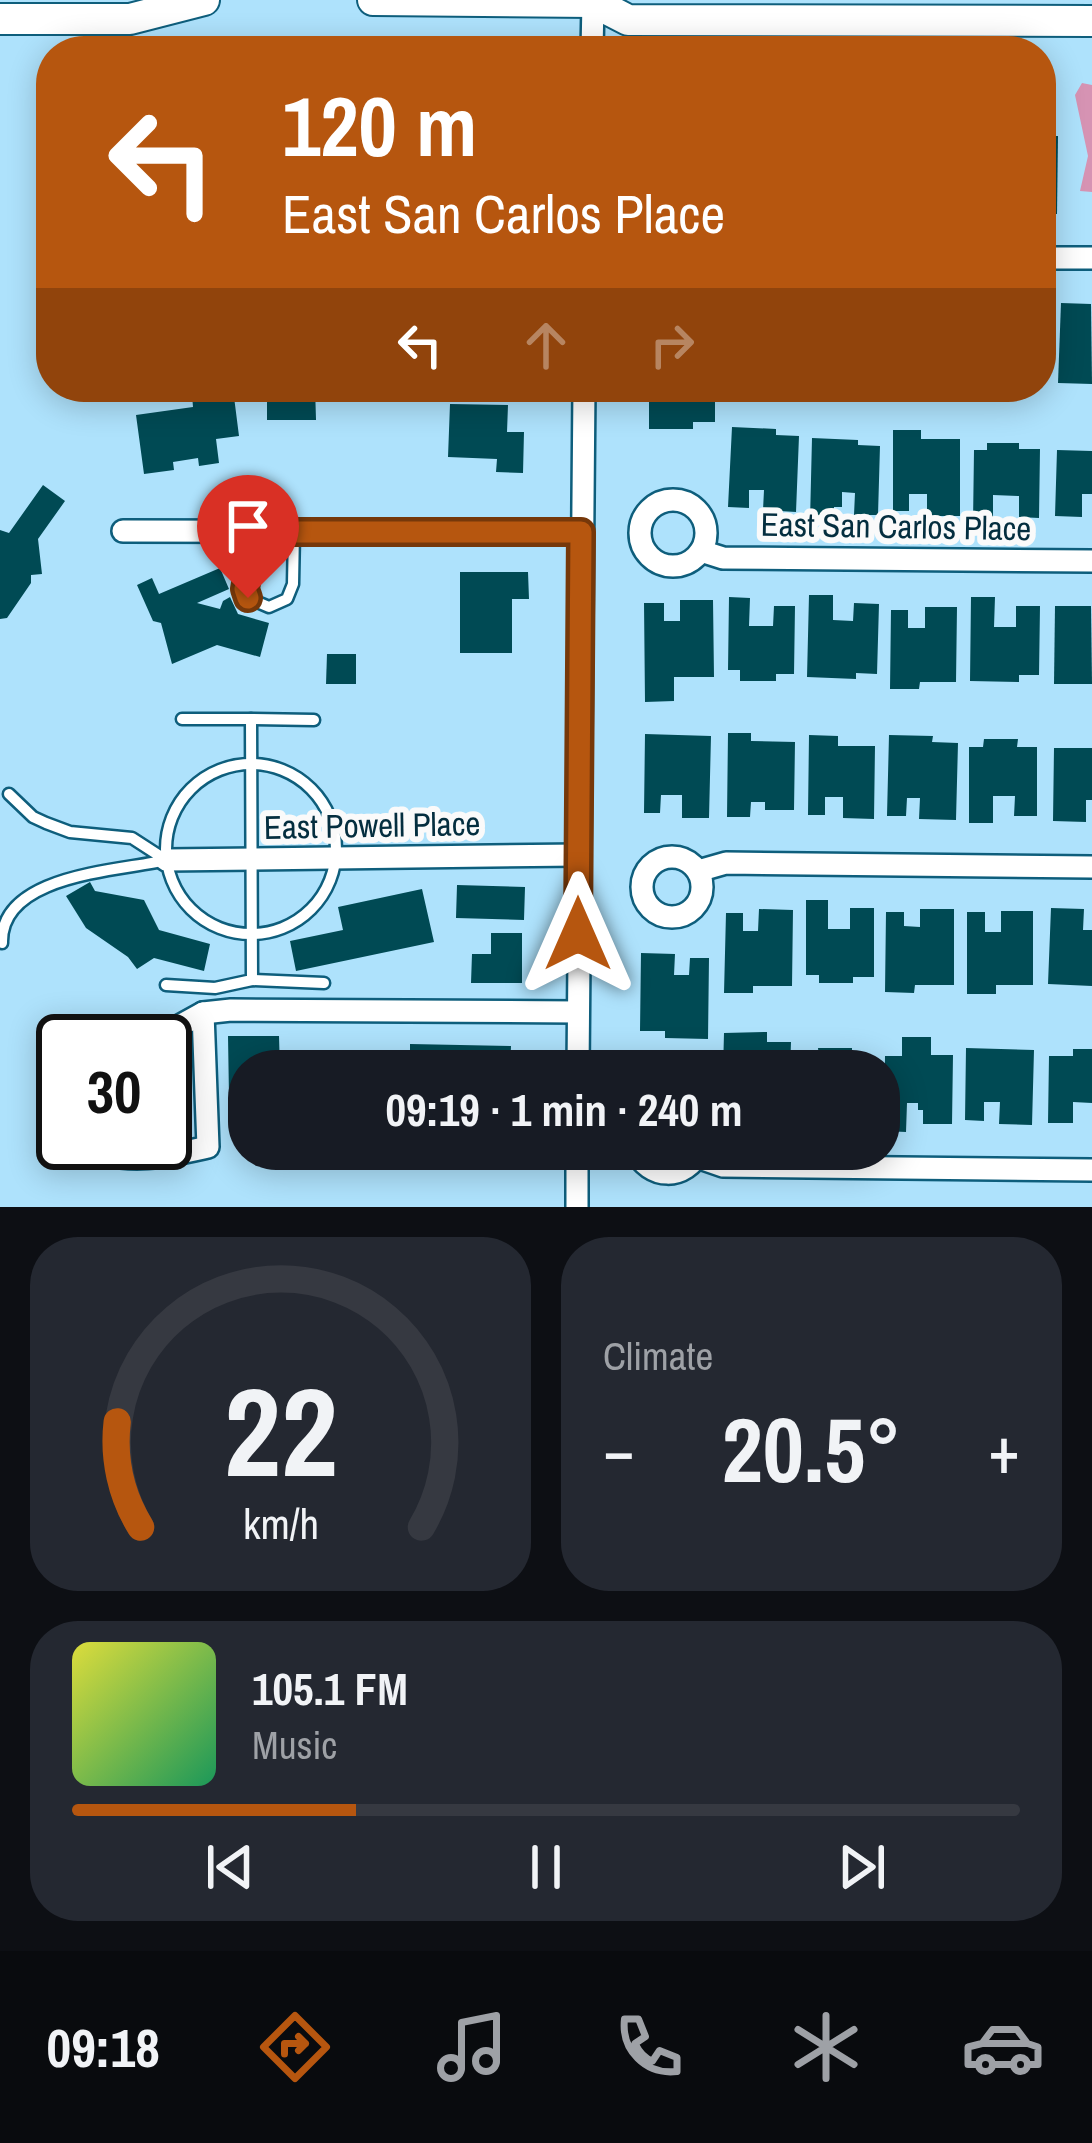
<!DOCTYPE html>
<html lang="en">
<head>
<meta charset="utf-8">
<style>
  body { margin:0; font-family:"Archivo Narrow",sans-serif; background:#242831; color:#f1f3f6; height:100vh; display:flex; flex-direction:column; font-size:45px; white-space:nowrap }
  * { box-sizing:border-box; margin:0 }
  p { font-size:39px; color:#9ea1a6 }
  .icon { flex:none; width:66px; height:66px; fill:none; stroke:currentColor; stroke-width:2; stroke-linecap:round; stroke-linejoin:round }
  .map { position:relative; height:1207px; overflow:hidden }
  .panel { display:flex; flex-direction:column; gap:30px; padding:30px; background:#0d0f14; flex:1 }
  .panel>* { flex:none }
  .banner { position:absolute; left:36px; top:36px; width:1020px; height:366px; border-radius:48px; box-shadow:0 6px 30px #0003; background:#b6560f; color:#fff; overflow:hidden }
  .speed { position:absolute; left:36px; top:1014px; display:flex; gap:24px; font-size:60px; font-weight:700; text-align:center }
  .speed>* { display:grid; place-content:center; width:156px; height:156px; border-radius:50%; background:#171b24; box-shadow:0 6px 30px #0003; line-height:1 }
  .speed .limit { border:6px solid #111; border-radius:18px; background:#fff; color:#111 }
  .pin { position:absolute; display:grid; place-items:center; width:102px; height:102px; color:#fff; margin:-123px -51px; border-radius:50% 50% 50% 0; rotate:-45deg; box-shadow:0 0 12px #0007 }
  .pin .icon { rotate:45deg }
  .me { position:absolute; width:132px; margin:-66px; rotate:0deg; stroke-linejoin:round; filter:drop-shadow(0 0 9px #0008) }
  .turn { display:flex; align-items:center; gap:42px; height:252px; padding:0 48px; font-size:54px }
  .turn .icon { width:156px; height:156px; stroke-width:2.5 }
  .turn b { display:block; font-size:84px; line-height:102px }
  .lanes { display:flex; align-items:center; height:114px; padding:0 48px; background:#0003; justify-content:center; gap:60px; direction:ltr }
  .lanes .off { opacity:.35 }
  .big { font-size:90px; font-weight:800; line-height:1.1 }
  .panel .tile { flex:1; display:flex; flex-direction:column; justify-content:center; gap:18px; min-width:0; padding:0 42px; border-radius:48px; background:#242831 }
  .panel .dial { align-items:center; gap:0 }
  .dial svg { height:312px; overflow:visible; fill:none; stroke:#363941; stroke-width:7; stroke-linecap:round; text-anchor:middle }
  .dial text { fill:#f1f3f6; stroke:none }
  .song { display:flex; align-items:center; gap:36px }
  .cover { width:144px; height:144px; border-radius:18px; background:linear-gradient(135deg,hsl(60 70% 55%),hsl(150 70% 35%)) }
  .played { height:12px; border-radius:6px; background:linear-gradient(90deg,#b6560f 30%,#363941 30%) }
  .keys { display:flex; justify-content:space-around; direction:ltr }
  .heat { display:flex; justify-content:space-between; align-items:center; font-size:66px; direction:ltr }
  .panel .tiles { flex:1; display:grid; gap:30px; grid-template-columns:1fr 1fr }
  .tile:last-child { grid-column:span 2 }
  .trip { position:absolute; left:228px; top:1050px; width:672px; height:120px; border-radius:48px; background:#171b24; box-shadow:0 6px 30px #0003; font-weight:800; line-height:120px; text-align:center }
  .menu { display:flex; height:192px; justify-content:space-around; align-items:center; background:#090b0e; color:#9ea1a6 }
  .menu .icon { width:84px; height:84px }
  .menu .on { color:#b6560f }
  .menu b { font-size:54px; color:#f1f3f6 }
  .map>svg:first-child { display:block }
  .green { fill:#d693b3 }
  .building { fill:#004a54 }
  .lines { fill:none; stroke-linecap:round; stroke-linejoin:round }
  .service-casing { stroke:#0e5e7c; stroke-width:15 }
  .minor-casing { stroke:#0e5e7c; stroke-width:26 }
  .secondary-casing { stroke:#0e5e7c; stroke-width:34 }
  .service { stroke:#fff; stroke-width:10 }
  .minor { stroke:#fff; stroke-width:21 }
  .secondary { stroke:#fff; stroke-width:30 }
  .route-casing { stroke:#76380a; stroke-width:30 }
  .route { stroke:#b6560f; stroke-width:21 }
  .labels { text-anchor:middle; stroke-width:12; stroke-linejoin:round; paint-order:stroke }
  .street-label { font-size:33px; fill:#042e3f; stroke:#fafafa }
</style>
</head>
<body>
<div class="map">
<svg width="1092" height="1207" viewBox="0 0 1092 1207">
  <rect width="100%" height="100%" fill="#aee2fc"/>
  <path class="green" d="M1082 83 1092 85V192L1080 191 1088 156 1075 95Z"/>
  <g class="building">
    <path d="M1041 136H1058L1057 214H1041Z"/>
    <path d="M1061 303 1091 304 1092 384 1058 383Z"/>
    <path d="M267 387H315L316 420H267Z"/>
    <path d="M649 387H715V422H693V429H649Z"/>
    <path d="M233 389 239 436 216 439 219 463 199 466 198 458 173 462 174 470 144 474 136 415 193 407 192 395Z"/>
    <path d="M450 404 508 405 507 432H524L523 473 496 472 497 459 448 457Z"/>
    <path d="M732 427 776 429V435L799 436 796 512 763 510 764 490H749V508L728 507Z"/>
    <path d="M893 430H921V439H960V516H927V494H909V511H893Z"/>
    <path d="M812 438 858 440V445L880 446 878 515H854L855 493 842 492V507H834V521H810Z"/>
    <path d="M987 443H1019V449H1040L1039 518 1019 517V496L993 495V524L973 523 974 450H987Z"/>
    <path d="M1057 450 1092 451V494H1082V517L1055 516Z"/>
    <path d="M43 485 65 501 38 539 42 574 31 575V583L7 618 0 619V530L9 533Z"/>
    <path d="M220 568 229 589 197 603 220 609 223 601 230 597 238 614 269 623 260 657 217 645 172 664 161 623 153 621 137 585 152 578 159 594Z"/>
    <path d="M460 572H528L529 599H512V653H460Z"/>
    <path d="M809 595H833V620L853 621 854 603 879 604 877 674 856 673V679L807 677Z"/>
    <path d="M729 597 750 598 749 626H773L774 606H795L794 674H776V681H740V670H728Z"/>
    <path d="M971 597H995L994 627H1016V606H1040L1039 675H1019V682L970 681Z"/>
    <path d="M680 600H713L714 677H674V701L645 702 644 603H664V621H680Z"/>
    <path d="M1055 606H1091L1092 684H1054Z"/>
    <path d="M925 607H957L956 682H920L919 689H890L891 610H908V628H925Z"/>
    <path d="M327 654H356V684H326Z"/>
    <path d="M728 733H751V741L795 742 794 810H765V802H751L750 817H727Z"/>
    <path d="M645 734 711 736 709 818H682V795H661L660 813H644Z"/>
    <path d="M809 735 838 736V746H875L874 819 843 818V797H825V815H808Z"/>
    <path d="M889 735 933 736 932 742 958 743 956 820 919 819 920 798H907L906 816H887Z"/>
    <path d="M984 739H1018L1017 747H1037V816H1014L1015 796H993V823H969V747H983Z"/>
    <path d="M1054 748H1092V800H1086V822L1053 821Z"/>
    <path d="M90 882 95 891 144 900 159 930 210 944 204 971 154 958 137 969 128 957 86 928 66 896Z"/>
    <path d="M457 885 525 887 524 920 456 918Z"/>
    <path d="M422 889 434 942 296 971 290 941 343 930 338 907Z"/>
    <path d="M806 900H828V929H850V908H874V977H853V983H819V975H806Z"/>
    <path d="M1051 908 1084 909 1083 930H1092V986L1048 984Z"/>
    <path d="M759 909 793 910 792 986H753V993H724L726 913H743V931H758Z"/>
    <path d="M920 909H954V985H915L914 993 885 992 886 912H904V926L920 927Z"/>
    <path d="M1001 911H1033V985H996V994H967V912H985V932H1001Z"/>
    <path d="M491 933H522V983H471L472 954H491Z"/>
    <path d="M641 953 675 954 674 975H689L690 958H709L708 1039 665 1038V1031H640Z"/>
    <path d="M767 1032V1042H791L790 1071H723L724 1033Z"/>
    <path d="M228 1036H279L280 1071H249V1097H229Z"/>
    <path d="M902 1037H931V1055H953L952 1124H923V1110H918V1103H907L906 1132 884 1131 885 1056H902Z"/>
    <path d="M410 1044 511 1046 510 1071H410Z"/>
    <path d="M818 1048H852V1055H872V1071H803V1057H819Z"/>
    <path d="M966 1048 1034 1050 1032 1125 999 1124 1000 1102H984V1121L965 1120Z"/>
    <path d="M1073 1049H1092V1103L1073 1102V1123H1048L1049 1056H1073Z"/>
  </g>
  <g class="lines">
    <defs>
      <g id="service">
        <path d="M255 531 245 589 248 598 269 607 287 599 293 584 294 531"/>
        <path d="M251 719 314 720"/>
        <circle cx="251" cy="849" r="85"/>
        <path d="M2 943C0 873 123 871 166 860L132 838 70 832 46 823 33 817 9 794"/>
        <path d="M252 980 324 983"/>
        <path d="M166 985 215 988 252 980 251 719H182"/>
      </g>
      <g id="minor">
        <path d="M592 51 593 2"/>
        <path d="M1041 258H1092"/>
        <circle cx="673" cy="533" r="33"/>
        <path d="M123 531 581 532"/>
        <path d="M701 551 723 558 1092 561"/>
        <circle cx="672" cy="887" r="30"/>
        <path d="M166 860 579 855"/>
        <path d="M698 871 726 863 1092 867"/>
        <path d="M152 1041 203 1013 231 1010 578 1012"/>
        <path d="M578 1071 584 387"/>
        <path d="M83 1143C119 1168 168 1156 208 1147L203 1013"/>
        <path d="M634 1149C650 1181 685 1181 701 1150"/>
        <path d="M697 1157 723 1166 1092 1170"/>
        <path d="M577 1207V1149"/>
      </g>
      <g id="secondary">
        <path d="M373 0 593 2 628 20 1092 21"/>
        <path d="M0 19H130L204 0"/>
      </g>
    </defs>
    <use href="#service" class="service-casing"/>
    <use href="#minor" class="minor-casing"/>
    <use href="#secondary" class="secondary-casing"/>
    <use href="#service" class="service"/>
    <use href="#minor" class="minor"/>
    <use href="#secondary" class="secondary"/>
  </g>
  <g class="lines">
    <defs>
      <path id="route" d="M248 598 245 589 255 532H581L578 934"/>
    </defs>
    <use href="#route" class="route-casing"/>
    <use href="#route" class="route"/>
  </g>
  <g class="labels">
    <g class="street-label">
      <text transform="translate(896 526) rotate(1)" y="12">East San Carlos Place</text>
      <text transform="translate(372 825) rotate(-1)" y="12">East Powell Place</text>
    </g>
  </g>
</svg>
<div class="speed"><div class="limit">30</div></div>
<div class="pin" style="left:248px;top:598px;background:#d93025"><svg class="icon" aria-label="arrive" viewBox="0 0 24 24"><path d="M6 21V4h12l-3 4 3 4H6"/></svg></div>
<svg class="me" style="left:578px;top:934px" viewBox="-20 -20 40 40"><path d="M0-17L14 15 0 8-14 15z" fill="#b6560f" stroke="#fff" stroke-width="4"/></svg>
<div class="trip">09:19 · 1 min · 240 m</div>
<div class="banner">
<div class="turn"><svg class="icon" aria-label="left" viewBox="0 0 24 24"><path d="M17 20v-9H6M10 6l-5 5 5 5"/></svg><div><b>120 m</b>East San Carlos Place</div></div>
<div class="lanes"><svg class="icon" aria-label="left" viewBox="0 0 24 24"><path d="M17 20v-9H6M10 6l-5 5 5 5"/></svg><svg class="icon off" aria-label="ahead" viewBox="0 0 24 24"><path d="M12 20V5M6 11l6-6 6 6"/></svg><svg class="icon off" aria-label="right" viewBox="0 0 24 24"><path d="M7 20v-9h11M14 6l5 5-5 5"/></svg></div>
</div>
</div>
<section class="panel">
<div class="tiles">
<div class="tile dial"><svg viewBox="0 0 100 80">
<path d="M14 69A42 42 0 1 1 86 69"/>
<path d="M14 69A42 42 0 0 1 8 42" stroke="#b6560f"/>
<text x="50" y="56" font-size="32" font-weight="700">22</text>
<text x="50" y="72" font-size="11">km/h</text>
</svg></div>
<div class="tile"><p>Climate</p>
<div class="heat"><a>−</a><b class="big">20.5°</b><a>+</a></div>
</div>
<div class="tile">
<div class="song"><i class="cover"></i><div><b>105.1 FM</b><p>Music</p></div></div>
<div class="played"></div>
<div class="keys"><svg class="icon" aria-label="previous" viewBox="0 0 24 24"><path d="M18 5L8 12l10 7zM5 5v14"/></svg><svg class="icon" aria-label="pause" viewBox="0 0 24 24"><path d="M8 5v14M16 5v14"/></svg><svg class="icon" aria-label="next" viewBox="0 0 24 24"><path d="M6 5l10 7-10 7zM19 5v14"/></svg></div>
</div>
</div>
</section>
<nav class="menu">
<b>09:18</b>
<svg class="icon on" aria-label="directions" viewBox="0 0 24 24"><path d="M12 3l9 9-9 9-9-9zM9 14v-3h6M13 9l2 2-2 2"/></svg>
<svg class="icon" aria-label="music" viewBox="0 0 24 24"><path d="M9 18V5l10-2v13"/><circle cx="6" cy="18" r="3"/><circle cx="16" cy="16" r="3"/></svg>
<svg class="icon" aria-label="phone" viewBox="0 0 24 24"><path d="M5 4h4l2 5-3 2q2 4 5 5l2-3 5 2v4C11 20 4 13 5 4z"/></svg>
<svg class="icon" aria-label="climate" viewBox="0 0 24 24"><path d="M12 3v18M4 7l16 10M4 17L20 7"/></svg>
<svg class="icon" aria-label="car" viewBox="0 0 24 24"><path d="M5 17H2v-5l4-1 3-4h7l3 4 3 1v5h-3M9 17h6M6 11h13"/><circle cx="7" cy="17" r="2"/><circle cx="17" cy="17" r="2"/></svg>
</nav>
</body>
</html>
